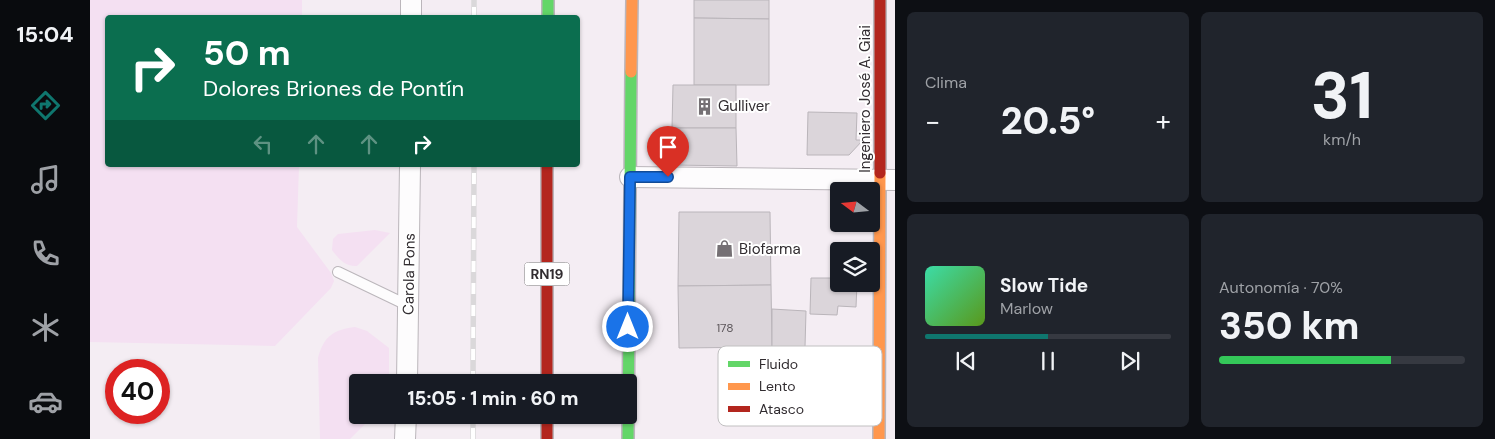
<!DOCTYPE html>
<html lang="es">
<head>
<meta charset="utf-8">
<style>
  body { margin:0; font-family:"DM Sans",sans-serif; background:#20242c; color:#f1f3f6; height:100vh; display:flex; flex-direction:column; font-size:19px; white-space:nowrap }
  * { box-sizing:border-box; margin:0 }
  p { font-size:16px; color:#9ea1a6 }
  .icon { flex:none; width:28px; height:28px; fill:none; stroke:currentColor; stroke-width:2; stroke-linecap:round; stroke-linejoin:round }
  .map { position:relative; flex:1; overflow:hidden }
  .panel { display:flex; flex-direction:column; gap:12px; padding:12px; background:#0d0f14; width:600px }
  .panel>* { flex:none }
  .hud { position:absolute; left:15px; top:15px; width:475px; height:152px; border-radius:5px; box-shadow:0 1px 4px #0004; background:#0b6e4f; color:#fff; overflow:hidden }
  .needle { width:32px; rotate:286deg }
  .controls { position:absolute; left:740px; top:182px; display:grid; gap:10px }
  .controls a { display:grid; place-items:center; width:50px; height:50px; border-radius:5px; background:#171b24; box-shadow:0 1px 4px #0004; font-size:25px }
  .speed { position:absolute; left:15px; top:359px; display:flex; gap:10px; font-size:25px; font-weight:700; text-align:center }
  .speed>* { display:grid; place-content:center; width:65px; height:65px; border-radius:50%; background:#171b24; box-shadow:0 1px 4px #0004; line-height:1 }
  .speed .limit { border:8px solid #d22; background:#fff; color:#111 }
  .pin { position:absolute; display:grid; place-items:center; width:42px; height:42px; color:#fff; margin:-51px -21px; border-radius:50% 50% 50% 0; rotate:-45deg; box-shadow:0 0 5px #0007 }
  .pin .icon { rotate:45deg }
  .me { position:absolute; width:55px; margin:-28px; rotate:0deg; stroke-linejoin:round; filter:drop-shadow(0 0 4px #0008) }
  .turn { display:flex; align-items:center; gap:18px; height:105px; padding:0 15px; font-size:22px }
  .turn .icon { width:65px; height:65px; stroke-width:2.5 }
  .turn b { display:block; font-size:35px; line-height:42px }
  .lanes { display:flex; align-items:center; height:48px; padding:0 15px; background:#0003; justify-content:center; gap:25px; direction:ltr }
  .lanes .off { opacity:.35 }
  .big { font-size:38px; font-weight:800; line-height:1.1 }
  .panel .card { flex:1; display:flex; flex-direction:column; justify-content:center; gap:8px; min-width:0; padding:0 18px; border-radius:8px; background:#20242c }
  .panel .dial { align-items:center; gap:0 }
  .dial b { font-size:65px; line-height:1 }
  .song { display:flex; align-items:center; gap:15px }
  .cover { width:60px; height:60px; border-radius:8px; background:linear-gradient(135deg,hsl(160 70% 55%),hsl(90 70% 35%)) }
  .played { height:5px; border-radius:2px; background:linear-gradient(90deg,#0f766e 50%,#363941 50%) }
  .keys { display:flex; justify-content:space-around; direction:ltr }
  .heat { display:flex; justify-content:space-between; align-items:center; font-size:28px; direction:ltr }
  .charge { height:8px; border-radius:4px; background:linear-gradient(90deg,#34c759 70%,#363941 0) }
  .panel .tiles { flex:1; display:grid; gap:12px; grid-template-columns:repeat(2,1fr) }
  .trip { position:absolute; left:259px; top:374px; width:288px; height:50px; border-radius:5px; background:#171b24; box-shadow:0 1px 4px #0004; font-weight:800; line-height:50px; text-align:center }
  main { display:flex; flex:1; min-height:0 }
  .tab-bar { display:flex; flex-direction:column; width:90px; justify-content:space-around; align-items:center; background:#090b0e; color:#9ea1a6 }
  .tab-bar .icon { width:35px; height:35px }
  .tab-bar .selected { color:#0f766e }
  .tab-bar b { font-size:22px; color:#f1f3f6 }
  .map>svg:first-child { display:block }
  .green { fill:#f4e0f2 }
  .building { fill:#dbd5da; stroke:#bab5ba }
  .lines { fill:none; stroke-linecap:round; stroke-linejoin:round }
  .lane-casing { stroke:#bbb6bb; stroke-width:12 }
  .street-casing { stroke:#bbb6bb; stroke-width:22 }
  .fast-casing { stroke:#bbb6bb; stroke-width:14 }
  .slow-casing { stroke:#bbb6bb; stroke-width:14 }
  .jam-casing { stroke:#bbb6bb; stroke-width:14 }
  .lane { stroke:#fdfcfd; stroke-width:10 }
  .street { stroke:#fdfcfd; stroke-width:20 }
  .fast { stroke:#63d668; stroke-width:11 }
  .slow { stroke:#ff974d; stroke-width:11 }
  .jam { stroke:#b3261e; stroke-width:11 }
  .rail-casing { stroke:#dad8da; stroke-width:5.5 }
  .rail { stroke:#fff; stroke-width:4; stroke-dasharray:11; stroke-linecap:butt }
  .route-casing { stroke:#114b97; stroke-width:12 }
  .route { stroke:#1a73e8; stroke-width:9 }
  .labels { text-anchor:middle; stroke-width:4; stroke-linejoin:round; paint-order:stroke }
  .number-label { font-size:12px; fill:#5c565a }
  .shield { fill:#fff; stroke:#6f6b6e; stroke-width:1 }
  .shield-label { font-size:14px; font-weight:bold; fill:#312c30 }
  .street-label { font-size:15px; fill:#312c30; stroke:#fff }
  .poi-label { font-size:15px; fill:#312c30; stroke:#fff; text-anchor:start }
  .key { fill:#fff; stroke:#c1c0c1; stroke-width:1 }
  .key-label { font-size:14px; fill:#312c30 }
</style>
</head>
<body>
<main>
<nav class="tab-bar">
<b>15:04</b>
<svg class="icon selected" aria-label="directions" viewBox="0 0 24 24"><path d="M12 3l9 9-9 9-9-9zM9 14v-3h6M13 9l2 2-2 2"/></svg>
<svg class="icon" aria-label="music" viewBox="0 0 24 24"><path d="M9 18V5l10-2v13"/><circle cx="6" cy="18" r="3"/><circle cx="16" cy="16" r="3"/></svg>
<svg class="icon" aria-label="phone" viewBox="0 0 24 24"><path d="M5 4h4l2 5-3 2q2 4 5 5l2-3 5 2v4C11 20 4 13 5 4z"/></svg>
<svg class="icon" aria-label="climate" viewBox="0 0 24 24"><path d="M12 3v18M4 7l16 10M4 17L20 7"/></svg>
<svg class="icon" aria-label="car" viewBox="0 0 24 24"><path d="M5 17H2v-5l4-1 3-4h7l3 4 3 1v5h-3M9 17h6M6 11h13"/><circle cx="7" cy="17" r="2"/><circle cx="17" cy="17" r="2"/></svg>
</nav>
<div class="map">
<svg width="805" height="439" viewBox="0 0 805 439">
  <rect width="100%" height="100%" fill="#f4edf3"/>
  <g class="green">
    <path d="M0 0H212V17L18 18V165H209L207 227 241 273 244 281 241 288 185 346 0 342Z"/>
    <path d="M285 230 300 233 267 266C255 267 248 258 242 250L243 239 248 234Z"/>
    <path d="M265 327 277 331 299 348V382H268V415H284L260 439H230L228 358C234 336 243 330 265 327Z"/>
  </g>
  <g class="building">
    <path d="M604 0H679V19L604 18Z"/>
    <path d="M604 18 679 19V85H604Z"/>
    <path d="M583 85H646V128H582Z"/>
    <path d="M718 112 767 113 766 140H773L759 155H717Z"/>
    <path d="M582 128H646L647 166 582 165Z"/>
    <path d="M589 212H680L681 285 588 286Z"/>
    <path d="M721 278H746L745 284H767L766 307 748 306 747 315 720 314Z"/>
    <path d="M681 285 682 347 589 348 588 286Z"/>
    <path d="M682 309 716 311 715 347H682Z"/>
  </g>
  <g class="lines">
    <defs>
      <path id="lane" d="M248 272 319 306"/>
      <g id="street">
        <path d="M321 18V0"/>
        <path d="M540 177 805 180"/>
        <path d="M317 382 320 165"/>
        <path d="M315 439 316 415"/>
      </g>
      <g id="fast">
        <path d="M458 0V18"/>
        <path d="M538 439 541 72"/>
      </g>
      <g id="slow">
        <path d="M541 72 542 0"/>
        <path d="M789 439 790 173"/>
      </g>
      <g id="jam">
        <path d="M457 165V382"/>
        <path d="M790 173V0"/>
        <path d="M457 415V439"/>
      </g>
    </defs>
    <use href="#lane" class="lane-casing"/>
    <use href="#street" class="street-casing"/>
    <use href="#fast" class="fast-casing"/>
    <use href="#slow" class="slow-casing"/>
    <use href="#jam" class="jam-casing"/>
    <use href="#lane" class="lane"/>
    <use href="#street" class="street"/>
    <use href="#fast" class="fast"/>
    <use href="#slow" class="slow"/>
    <use href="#jam" class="jam"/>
    <defs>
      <g id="rail">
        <path d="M384 18V0"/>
        <path d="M383 382 384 165"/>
        <path d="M383 439V415"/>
      </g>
    </defs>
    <use href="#rail" class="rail-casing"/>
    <use href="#rail" class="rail"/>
  </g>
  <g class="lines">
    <defs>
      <path id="route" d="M538 327 540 177H578"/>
    </defs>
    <use href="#route" class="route-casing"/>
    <use href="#route" class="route"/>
  </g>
  <defs>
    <symbol id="building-bare" viewBox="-9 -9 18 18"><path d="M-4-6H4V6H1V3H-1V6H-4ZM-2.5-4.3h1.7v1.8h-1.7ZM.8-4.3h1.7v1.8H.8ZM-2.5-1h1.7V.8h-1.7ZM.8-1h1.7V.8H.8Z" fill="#757074" stroke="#fff" stroke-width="2.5" paint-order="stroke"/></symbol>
    <symbol id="shop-bare" viewBox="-9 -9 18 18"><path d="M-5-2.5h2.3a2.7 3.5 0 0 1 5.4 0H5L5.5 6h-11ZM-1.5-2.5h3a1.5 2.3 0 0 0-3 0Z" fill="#757074" stroke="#fff" stroke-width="2.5" paint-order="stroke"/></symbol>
  </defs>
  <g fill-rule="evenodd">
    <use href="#building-bare" x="602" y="94" width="25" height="25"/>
    <use href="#shop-bare" x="622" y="236" width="25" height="25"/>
  </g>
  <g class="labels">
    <g class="number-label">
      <text x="635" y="332">178</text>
    </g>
    <rect class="shield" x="434.5" y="262.5" width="45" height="23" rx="4"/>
    <g class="shield-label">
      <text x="457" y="279">RN19</text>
    </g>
    <g class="street-label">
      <text transform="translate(775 99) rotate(-90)" y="5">Ingeniero José A. Giai</text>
      <text transform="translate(319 274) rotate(-89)" y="5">Carola Pons</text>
    </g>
    <g class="poi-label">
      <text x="628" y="111">Gulliver</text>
      <text x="649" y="254">Biofarma</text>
    </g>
  </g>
  <rect x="628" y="346" width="164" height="80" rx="8" class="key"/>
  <rect x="638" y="361" width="22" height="6" fill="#63d668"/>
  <rect x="638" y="383" width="22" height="7" fill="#ff974d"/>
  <rect x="638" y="406" width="22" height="6" fill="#b3261e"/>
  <g class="key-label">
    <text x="669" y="369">Fluido</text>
    <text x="669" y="391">Lento</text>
    <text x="669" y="414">Atasco</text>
  </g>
</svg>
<div class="controls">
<a><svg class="needle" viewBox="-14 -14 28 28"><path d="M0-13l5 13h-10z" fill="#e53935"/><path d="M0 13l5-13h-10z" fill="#9ea1a6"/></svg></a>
<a><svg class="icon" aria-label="layers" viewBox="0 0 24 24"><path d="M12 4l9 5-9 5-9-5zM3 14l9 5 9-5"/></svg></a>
</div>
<div class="speed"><div class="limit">40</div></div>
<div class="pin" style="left:578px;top:177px;background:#d93025"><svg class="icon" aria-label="arrive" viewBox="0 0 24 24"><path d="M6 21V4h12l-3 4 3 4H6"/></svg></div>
<svg class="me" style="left:538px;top:327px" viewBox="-20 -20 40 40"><circle r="17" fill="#1a73e8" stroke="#fff" stroke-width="3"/><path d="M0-11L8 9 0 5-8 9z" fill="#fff"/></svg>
<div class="trip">15:05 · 1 min · 60 m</div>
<div class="hud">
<div class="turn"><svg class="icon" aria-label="right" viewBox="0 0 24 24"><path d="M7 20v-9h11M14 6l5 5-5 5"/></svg><div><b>50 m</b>Dolores Briones de Pontín</div></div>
<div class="lanes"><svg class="icon off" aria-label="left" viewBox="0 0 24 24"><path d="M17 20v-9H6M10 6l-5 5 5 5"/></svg><svg class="icon off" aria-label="ahead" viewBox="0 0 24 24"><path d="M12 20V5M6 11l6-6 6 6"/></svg><svg class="icon off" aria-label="ahead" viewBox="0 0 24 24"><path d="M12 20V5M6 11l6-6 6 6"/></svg><svg class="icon" aria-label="right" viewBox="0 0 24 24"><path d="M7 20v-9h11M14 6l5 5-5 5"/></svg></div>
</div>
</div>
<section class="panel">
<div class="tiles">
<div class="card"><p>Clima</p>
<div class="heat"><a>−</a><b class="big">20.5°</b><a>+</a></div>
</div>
<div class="card dial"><b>31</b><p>km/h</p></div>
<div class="card">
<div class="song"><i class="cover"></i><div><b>Slow Tide</b><p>Marlow</p></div></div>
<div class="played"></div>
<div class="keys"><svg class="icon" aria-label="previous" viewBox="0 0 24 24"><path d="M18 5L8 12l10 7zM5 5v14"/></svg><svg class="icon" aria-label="pause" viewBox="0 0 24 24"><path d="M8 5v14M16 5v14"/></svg><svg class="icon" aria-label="next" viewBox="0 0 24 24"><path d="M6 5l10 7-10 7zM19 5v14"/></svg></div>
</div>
<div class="card"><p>Autonomía · 70%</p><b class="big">350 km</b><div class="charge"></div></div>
</div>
</section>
</main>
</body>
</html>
